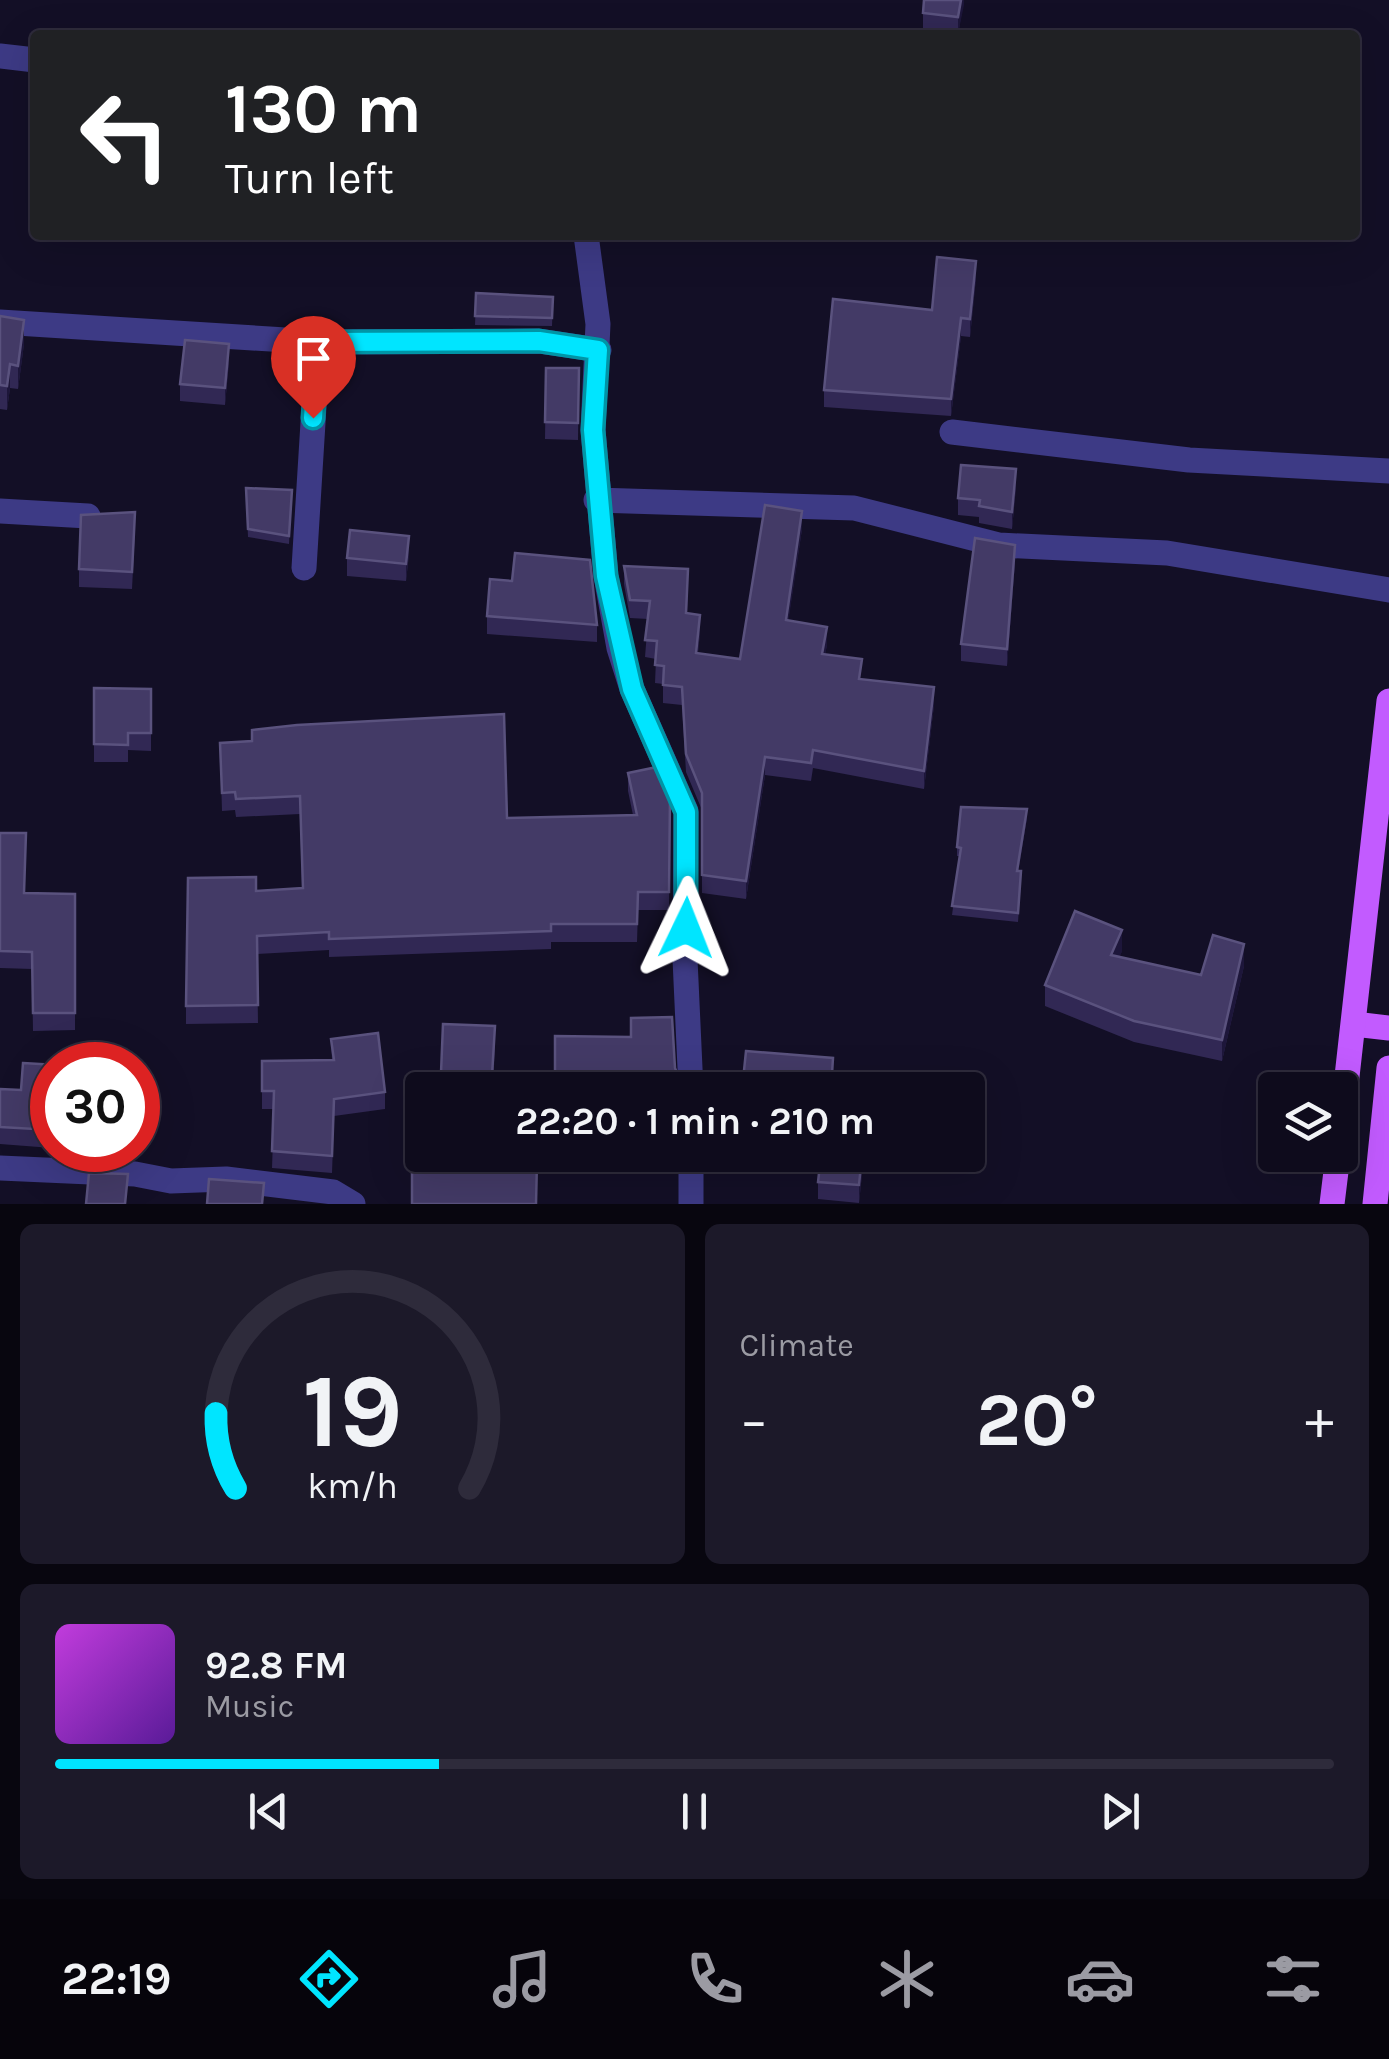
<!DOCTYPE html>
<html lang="en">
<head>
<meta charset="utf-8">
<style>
  body { margin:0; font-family:Karla,sans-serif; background:#1c1929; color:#f1f3f6; height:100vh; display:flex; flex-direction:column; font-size:38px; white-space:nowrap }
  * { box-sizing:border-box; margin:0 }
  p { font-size:32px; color:#9b9ba3 }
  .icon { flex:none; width:55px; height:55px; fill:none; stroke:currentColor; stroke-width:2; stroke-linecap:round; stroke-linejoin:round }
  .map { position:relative; height:1204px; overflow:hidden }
  .drawer { display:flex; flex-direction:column; gap:20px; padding:20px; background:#08060f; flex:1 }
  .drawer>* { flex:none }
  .top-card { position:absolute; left:30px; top:30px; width:1330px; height:210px; border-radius:10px; box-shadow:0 10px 40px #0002,0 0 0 2px #2e2b3b; background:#202124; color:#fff; overflow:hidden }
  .controls { position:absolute; left:1258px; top:1072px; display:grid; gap:20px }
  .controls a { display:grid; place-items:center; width:100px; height:100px; border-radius:10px; background:#0e0b1c; box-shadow:0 10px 40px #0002,0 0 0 2px #2e2b3b; font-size:50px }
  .speed { position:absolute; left:30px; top:1042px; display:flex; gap:20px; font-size:50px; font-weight:700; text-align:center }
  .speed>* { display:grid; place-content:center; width:130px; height:130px; border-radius:50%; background:#0e0b1c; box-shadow:0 10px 40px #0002,0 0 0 2px #2e2b3b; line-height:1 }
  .speed .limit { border:15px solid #d22; background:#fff; color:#111 }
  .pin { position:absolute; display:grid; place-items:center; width:85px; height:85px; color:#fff; margin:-102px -42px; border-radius:50% 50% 50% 0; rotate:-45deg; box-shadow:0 0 10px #0007 }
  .pin .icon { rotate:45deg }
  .me { position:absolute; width:110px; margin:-55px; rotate:2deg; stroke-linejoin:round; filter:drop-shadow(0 0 8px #0008) }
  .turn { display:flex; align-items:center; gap:35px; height:210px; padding:0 30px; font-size:45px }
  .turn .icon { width:130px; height:130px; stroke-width:2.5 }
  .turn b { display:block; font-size:70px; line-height:85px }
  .big { font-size:75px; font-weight:700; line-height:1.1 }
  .drawer .card { flex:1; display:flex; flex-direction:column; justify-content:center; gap:15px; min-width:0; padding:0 35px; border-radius:15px; background:#1c1929 }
  .drawer .dial { align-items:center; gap:0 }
  .dial svg { height:260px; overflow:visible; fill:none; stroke:#2e2b3b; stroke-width:7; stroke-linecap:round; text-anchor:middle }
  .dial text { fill:#f1f3f6; stroke:none }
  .song { display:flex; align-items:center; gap:30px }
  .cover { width:120px; height:120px; border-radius:15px; background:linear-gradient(135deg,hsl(290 70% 55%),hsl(270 70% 35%)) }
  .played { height:10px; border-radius:5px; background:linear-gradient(90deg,#00e5ff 30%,#2e2b3b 30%) }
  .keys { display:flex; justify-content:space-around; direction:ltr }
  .heat { display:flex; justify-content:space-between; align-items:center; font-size:55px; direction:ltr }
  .drawer .tiles { flex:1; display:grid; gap:20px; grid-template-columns:1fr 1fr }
  .card:last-child { grid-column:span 2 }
  .trip { position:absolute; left:405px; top:1072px; width:580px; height:100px; border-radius:10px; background:#0e0b1c; box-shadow:0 10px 40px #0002,0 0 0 2px #2e2b3b; font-weight:700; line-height:100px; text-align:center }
  .tabs { display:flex; height:160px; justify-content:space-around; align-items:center; background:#06040b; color:#9b9ba3 }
  .tabs .icon { width:70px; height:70px }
  .tabs .selected { color:#00e5ff }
  .tabs b { font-size:45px; color:#f1f3f6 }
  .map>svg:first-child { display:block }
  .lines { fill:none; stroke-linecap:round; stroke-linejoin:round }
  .minor { stroke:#3d3a85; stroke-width:25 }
  .major { stroke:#c25bff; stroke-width:25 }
  .wall { fill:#312854 }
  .shaded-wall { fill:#1d163a }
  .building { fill:#433a66; stroke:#5a527e; stroke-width:2.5 }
  .route-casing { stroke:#0095a6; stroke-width:25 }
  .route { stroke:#00e5ff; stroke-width:18 }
</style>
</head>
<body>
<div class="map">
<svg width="1389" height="1204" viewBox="0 0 1389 1204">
  <rect width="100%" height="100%" fill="#130f26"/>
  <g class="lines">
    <g class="minor">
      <path d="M0 56 35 60"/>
      <path d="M586 235 598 324 593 430 606 576 619 648 632 689 686 811 685 959 691 1090"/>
      <path d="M0 322 318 342 539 341 599 350"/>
      <path d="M952 432 1189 460 1389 471"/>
      <path d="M596 500 854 508 999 545 1167 553 1389 590"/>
      <path d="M0 511 88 516"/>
      <path d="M304 568 318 342"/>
      <path d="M691 1155V1204"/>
      <path d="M0 1168 135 1174 171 1181 226 1179 333 1192 353 1204"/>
    </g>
    <g class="major">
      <path d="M1354 1024 1389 1028"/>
      <path d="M1340 1139 1389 701"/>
      <path d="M1332 1204 1338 1155"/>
      <path d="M1375 1204 1389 1068"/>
    </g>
  </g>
  <g class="wall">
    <path d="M964 0 958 34 923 30V13Z"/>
    <path d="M542 235H571L570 240H542Z"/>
    <path d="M601 235H665V242L603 241Z"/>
    <path d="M976 278 970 337 961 336 951 416 824 407V390Z"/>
    <path d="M476 293 553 297 552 326 475 325Z"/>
    <path d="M0 316 24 344 18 389 10 388 7 410 0 409Z"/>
    <path d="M229 362 225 405 180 401V384Z"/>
    <path d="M546 368H579L578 440 545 439Z"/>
    <path d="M1016 487 1012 529 979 523V517L958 515V498Z"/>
    <path d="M246 488 292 490 289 544 248 537Z"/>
    <path d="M802 529 788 621 827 645 825 654 862 679 934 705 924 789 813 768 811 781 765 775 746 899 702 893V810L686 772 682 705 663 703V684L655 683 656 659 645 657 648 619 630 618 624 584V566L688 587 687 613 700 632 698 653 740 659Z"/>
    <path d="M135 530 132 589 79 587V569Z"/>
    <path d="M409 554 406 581 347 576V558Z"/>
    <path d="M1015 562 1007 666 961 661V644Z"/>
    <path d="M512 581 597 625V642L487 634V616Z"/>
    <path d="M94 688 151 689V751L128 750V762H94Z"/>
    <path d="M220 743 507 818 633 815 628 791V773L670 796 669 910H638L637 942H551V949L329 957V950L257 954 258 1023 186 1024V1006L256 891 302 888 300 814 236 817 235 810 222 811Z"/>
    <path d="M1027 818 1018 871 1021 880 1018 922 952 915 960 856H957V847Z"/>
    <path d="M0 833 24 893 75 894V1030L33 1031 32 969 0 968Z"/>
    <path d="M1122 951 1119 957 1201 975 1244 966 1222 1061 1134 1042 1045 1006V985Z"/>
    <path d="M555 1036 675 1068 683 1090H555Z"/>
    <path d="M331 1039 385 1092V1109L334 1116 332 1173 272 1168 274 1109H262V1061L332 1060Z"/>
    <path d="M495 1043 493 1090H441V1073Z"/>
    <path d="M52 1065V1148L0 1144V1089L21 1090Z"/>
    <path d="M864 1155 859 1203 818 1199V1182Z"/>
  </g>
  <g class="shaded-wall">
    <path d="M961 0H964V5L958 34V17Z"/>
    <path d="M976 261V278L970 337V319Z"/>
    <path d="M961 318V336L951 416V399Z"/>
    <path d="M24 320V344L18 389V366Z"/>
    <path d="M229 344V362L225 405V388Z"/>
    <path d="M10 364V388L7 410V386Z"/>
    <path d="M1016 469V487L1012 529V512Z"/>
    <path d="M802 511V529L786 638V620Z"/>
    <path d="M409 536V554L406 581V564Z"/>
    <path d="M1015 545V562L1007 666V649Z"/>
    <path d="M700 615V632L696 671V653Z"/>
    <path d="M827 627V645L822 672V654Z"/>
    <path d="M934 687V705L924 789V771Z"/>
    <path d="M765 757V775L746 899V881Z"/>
    <path d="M1027 809V818L1017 880V871Z"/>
    <path d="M1122 930V951L1111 977V955Z"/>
    <path d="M1244 944V966L1222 1061V1040Z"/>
    <path d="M862 1155H864L859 1203V1185Z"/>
  </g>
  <g class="building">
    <path d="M924 0H961L958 17 923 13Z"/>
    <path d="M937 257 976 261 970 319 961 318 951 399 824 390 833 299 932 310Z"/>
    <path d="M476 293 553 297 552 318 475 316Z"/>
    <path d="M0 316 24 320 18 366 10 364 7 386 0 385Z"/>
    <path d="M185 340 229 344 225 388 180 384Z"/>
    <path d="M546 368H579L578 423 545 422Z"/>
    <path d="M961 465 1016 469 1012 512 979 506 980 500 958 498Z"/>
    <path d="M246 488 292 490 289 536 248 529Z"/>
    <path d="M765 505 802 511 786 620 827 627 822 654 862 659 859 679 934 687 924 771 813 750 811 763 765 757 746 881 702 875V793L686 754 682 687 663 685 664 666 655 665 657 641 645 640 650 601 630 600 624 566 688 569 686 613 700 615 696 653 740 659Z"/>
    <path d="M135 512 132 572 79 569 81 515Z"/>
    <path d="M350 530 409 536 406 564 347 558Z"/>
    <path d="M975 538 1015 545 1007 649 961 644Z"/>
    <path d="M515 553 590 560 597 625 487 616 490 579 512 581Z"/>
    <path d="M94 688 151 689V733H128V745L94 744Z"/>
    <path d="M504 714 507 818 637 815 628 773 657 767 670 796 669 892H638L637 924H551V931L329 939V932L257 936 258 1005 186 1006 188 878 256 877V891L303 888 300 796 236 799 235 792 222 793 220 743 252 741V730L297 725Z"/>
    <path d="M961 807 1027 809 1017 871H1021L1018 913 952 906 961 848 957 847Z"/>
    <path d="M0 833H26L24 893 75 894V1013H33L32 952 0 951Z"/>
    <path d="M1075 911 1122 930 1111 955 1201 975 1213 935 1244 944 1222 1040 1134 1021 1045 985Z"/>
    <path d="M672 1017 675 1068 683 1088 619 1089V1080L555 1081V1036L631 1037V1018Z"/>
    <path d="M443 1024 495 1026 492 1075 441 1073Z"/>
    <path d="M378 1033 385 1092 334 1099 332 1156 272 1151 274 1091H262V1061L334 1060 331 1039Z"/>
    <path d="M746 1051 833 1058 831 1090H742Z"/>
    <path d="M23 1063 57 1065H52V1130L0 1127V1089L21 1090Z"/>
    <path d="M412 1141H422V1155H488V1160L537 1162 536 1204H412Z"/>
    <path d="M821 1155H862L859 1185 818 1182Z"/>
    <path d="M89 1173 128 1174 125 1204H86Z"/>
    <path d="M209 1179 264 1183 262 1204H207Z"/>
  </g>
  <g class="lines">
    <defs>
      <path id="route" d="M313 418 318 342 539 341 598 350 593 430 606 576 632 689 686 812V928"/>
    </defs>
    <use href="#route" class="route-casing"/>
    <use href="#route" class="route"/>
  </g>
</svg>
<div class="controls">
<a><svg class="icon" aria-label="layers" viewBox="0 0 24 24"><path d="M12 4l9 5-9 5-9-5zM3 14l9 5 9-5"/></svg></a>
</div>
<div class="speed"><div class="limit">30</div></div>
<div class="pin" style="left:313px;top:418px;background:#d93025"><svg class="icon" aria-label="arrive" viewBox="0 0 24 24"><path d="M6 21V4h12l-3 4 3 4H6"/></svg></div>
<svg class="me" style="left:686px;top:928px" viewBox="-20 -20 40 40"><path d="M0-17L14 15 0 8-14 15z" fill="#00e5ff" stroke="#fff" stroke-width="4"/></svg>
<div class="trip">22:20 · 1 min · 210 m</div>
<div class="top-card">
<div class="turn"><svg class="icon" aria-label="left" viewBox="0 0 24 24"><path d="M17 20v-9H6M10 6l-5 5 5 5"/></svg><div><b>130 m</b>Turn left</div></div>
</div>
</div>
<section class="drawer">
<div class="tiles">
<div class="card dial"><svg viewBox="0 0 100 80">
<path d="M14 69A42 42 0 1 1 86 69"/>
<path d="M14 69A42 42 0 0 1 8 46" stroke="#00e5ff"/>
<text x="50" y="56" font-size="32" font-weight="700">19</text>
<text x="50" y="72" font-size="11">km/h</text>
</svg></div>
<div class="card"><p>Climate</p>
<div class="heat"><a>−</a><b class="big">20°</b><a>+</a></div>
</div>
<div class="card">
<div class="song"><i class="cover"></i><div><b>92.8 FM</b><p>Music</p></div></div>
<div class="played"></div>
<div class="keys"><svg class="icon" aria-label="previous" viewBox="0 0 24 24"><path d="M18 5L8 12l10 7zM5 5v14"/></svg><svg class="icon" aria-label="pause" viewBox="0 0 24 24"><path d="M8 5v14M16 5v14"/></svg><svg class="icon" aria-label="next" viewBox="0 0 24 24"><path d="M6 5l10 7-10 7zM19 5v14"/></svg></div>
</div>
</div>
</section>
<nav class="tabs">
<b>22:19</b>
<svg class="icon selected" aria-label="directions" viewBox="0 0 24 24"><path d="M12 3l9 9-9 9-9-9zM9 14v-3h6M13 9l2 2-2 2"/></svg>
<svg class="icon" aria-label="music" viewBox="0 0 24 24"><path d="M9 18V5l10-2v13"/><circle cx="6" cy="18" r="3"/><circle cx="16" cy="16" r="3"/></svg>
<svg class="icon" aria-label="phone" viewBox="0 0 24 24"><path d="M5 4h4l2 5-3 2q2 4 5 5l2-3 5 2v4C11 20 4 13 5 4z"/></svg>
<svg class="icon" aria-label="climate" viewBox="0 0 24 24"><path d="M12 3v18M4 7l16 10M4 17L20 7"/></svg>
<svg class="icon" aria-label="car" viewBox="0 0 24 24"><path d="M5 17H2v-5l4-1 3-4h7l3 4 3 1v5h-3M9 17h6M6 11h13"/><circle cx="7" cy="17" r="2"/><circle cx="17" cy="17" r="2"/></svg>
<svg class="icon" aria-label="filters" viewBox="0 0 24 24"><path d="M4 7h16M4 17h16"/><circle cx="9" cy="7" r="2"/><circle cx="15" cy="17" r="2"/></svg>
</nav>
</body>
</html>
